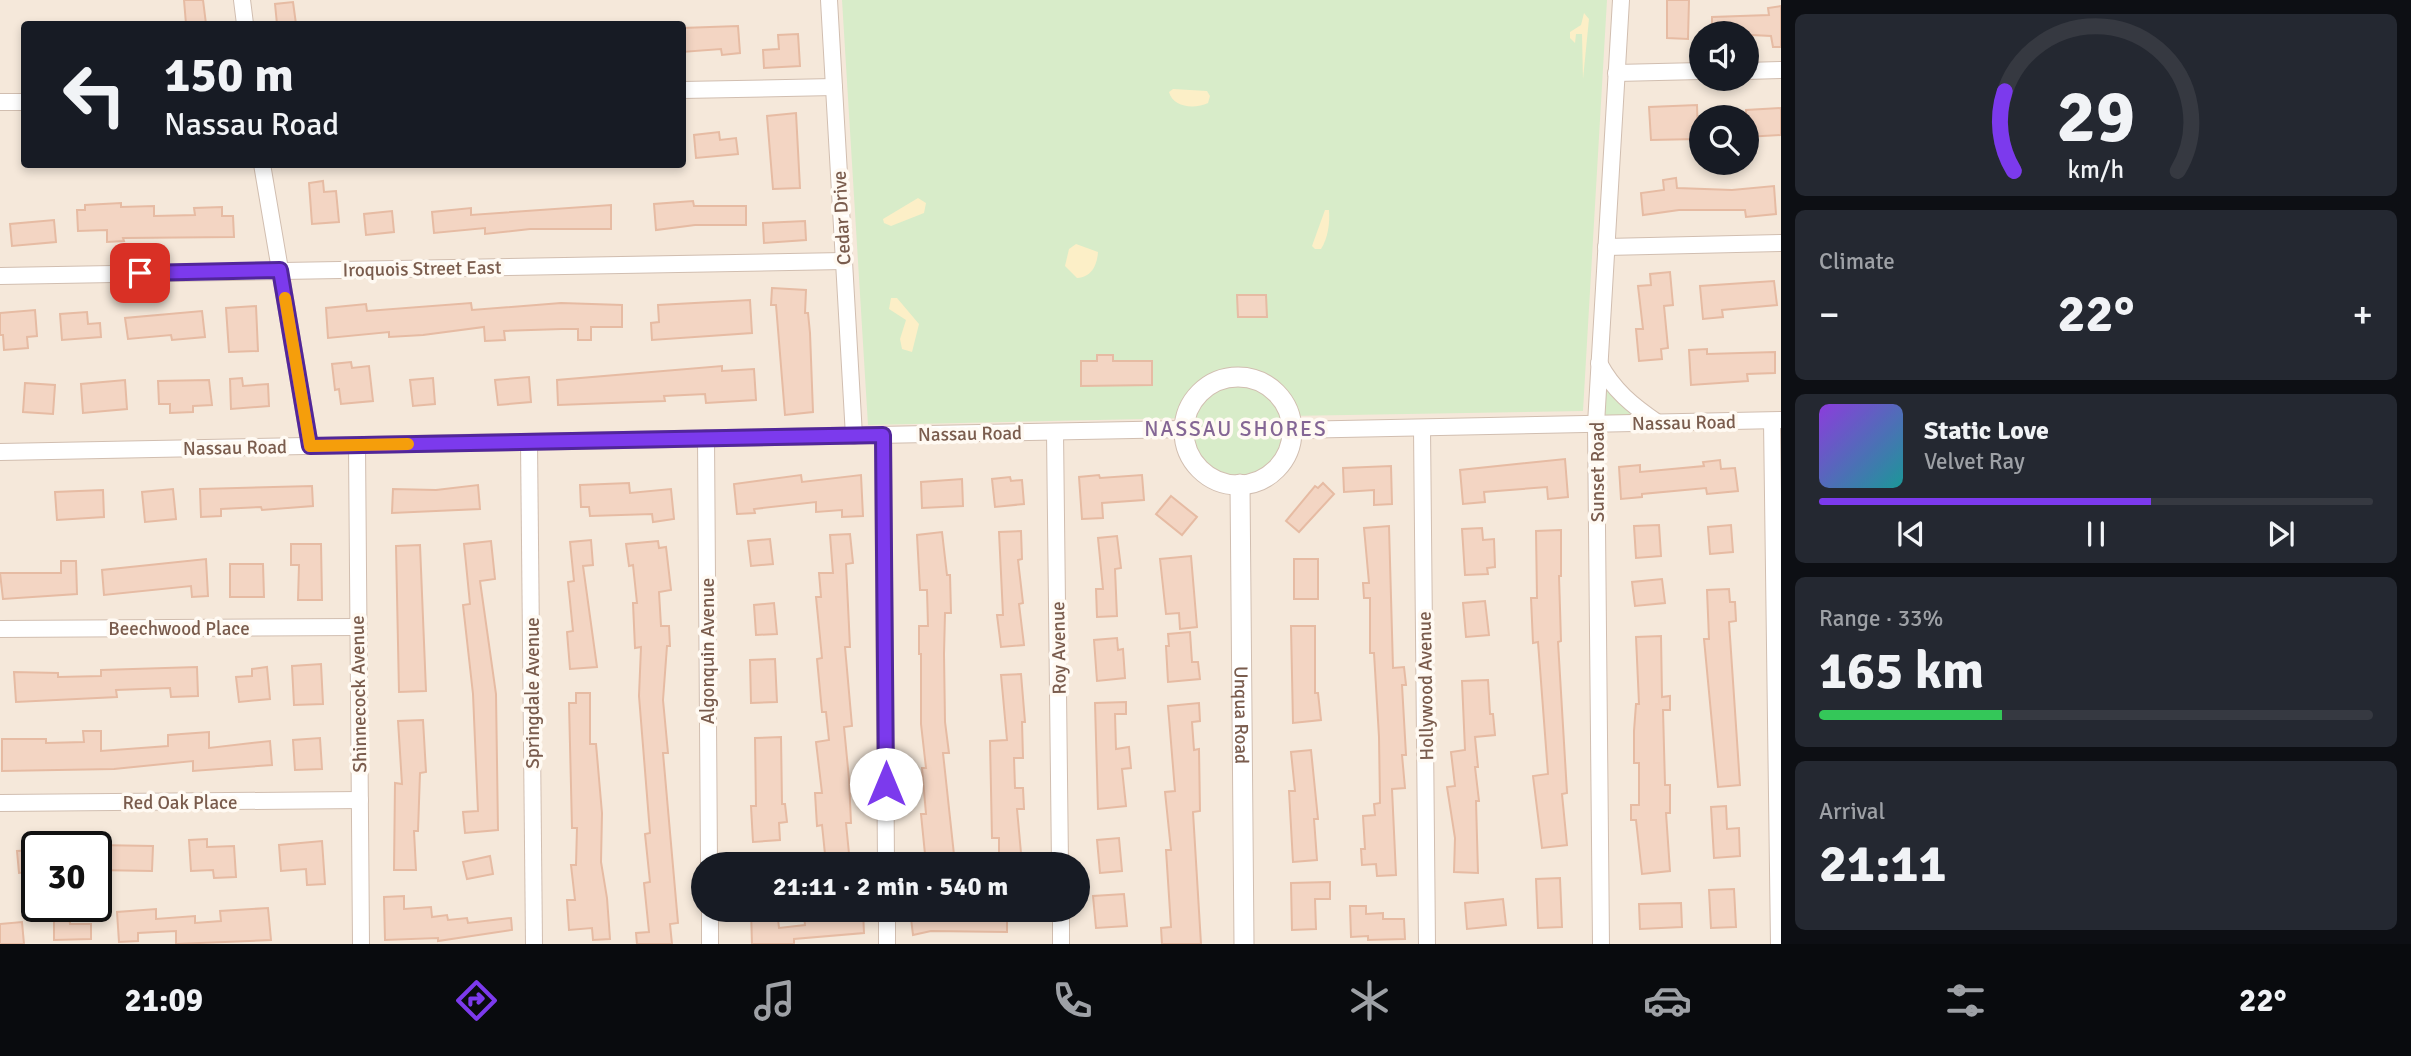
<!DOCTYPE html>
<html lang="en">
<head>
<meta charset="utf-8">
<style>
  body { margin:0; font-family:Signika,sans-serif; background:#242831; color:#f1f3f6; height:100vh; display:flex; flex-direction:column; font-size:26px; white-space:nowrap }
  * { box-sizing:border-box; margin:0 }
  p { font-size:23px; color:#9ea1a6 }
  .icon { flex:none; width:38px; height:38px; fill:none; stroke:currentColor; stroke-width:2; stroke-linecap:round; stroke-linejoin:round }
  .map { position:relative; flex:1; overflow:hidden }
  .sheet { display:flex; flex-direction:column; gap:14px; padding:14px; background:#0d0f14; width:630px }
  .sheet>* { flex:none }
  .top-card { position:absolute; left:21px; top:21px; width:665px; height:147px; border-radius:7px; box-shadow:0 4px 10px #0003; background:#171b24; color:#f1f3f6; overflow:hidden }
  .buttons { position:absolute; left:1689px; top:21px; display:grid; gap:14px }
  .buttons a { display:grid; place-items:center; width:70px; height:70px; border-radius:50%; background:#171b24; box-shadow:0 4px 10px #0003; font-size:35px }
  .speed { position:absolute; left:21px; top:831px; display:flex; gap:14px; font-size:35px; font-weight:700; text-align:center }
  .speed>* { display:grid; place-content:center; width:91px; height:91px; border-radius:50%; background:#171b24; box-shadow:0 4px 10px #0003; line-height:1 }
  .speed .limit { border:4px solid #111; border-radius:10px; background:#fff; color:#111 }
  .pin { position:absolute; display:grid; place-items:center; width:60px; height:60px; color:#fff; margin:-30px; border-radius:14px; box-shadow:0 4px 10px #0006 }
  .me { position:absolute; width:77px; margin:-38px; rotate:0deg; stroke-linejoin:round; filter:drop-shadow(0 0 5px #0008) }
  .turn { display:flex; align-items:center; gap:24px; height:147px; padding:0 28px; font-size:32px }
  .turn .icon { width:91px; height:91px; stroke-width:2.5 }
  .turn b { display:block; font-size:49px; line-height:60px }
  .big { font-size:52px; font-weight:700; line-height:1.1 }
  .sheet .widget { flex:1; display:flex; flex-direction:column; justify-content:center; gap:10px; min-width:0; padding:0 24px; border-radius:10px; background:#242831 }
  .sheet .dial { align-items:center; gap:0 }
  .dial svg { height:182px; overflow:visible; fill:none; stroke:#363941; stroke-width:7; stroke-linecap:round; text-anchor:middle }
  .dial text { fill:#f1f3f6; stroke:none }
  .song { display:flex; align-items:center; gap:21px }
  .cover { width:84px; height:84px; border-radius:10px; background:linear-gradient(135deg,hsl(270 70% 55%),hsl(180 70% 35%)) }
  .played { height:7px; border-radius:4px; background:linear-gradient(90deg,#7c3aed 60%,#363941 60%) }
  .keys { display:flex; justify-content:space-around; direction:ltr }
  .heat { display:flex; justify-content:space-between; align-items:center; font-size:38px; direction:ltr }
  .charge { height:10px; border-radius:5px; background:linear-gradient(90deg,#34c759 33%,#363941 0) }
  .trip { position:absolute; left:691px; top:852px; width:399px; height:70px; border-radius:35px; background:#171b24; box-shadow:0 4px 10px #0003; font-weight:700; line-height:70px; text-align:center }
  .tab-bar { display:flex; height:112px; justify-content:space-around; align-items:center; background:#090b0e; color:#9ea1a6 }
  .tab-bar .icon { width:49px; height:49px }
  .tab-bar .selected { color:#7c3aed }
  .tab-bar b { font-size:32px; color:#f1f3f6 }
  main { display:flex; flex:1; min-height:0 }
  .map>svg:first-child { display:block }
  .residential { fill:#f5e8da; fill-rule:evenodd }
  .green { fill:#d8ecc9 }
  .sand { fill:#fcefc7 }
  .building { fill:#f3d5c3; stroke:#e6bba3; stroke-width:2 }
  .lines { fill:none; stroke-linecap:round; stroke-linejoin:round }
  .minor-casing { stroke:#d1beb0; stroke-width:18 }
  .tertiary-casing { stroke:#d1beb0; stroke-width:21 }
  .minor { stroke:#fff; stroke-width:16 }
  .tertiary { stroke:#fff; stroke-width:19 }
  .route-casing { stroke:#51269a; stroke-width:18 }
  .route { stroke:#7c3aed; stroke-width:12 }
  .slow { stroke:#f59e0b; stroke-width:12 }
  .labels { text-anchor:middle; stroke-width:7; stroke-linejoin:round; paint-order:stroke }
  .street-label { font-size:19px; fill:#7a5c4d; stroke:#fffaf3 }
  .neighbourhood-label { font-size:21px; letter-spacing:2px; fill:#846695; stroke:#fffaf3 }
</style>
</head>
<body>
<main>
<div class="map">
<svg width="1781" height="944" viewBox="0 0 1781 944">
  <rect width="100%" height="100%" fill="#fdf6ec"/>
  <path class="residential" d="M0 0H1781V944H0ZM24 24H682V164H24ZM1701 33H1746V79H1701ZM1701 117H1746V163H1701ZM37 847H96V906H37ZM704 864H1078V910H704Z"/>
  <g class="green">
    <path d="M842 0H1607L1583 411 1288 416C1300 502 1178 502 1188 418L868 425Z"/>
    <path d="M1601 369 1653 421 1597 422Z"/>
  </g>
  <g class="sand">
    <path d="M1584 13 1589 19 1583 79 1582 34H1576L1575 43 1570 38V32L1581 25Z"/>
    <path d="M1173 89 1207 91 1210 96 1208 103C1195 109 1173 108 1169 92Z"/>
    <path d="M918 198 926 203 924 213 891 226 884 223 883 219Z"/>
    <path d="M1325 210H1329C1330 223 1328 238 1321 249H1315L1312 246Z"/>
    <path d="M1076 244 1098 252C1097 265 1092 277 1077 278L1065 266 1069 249Z"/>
    <path d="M891 298H897L919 324 912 352 902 349 900 339 906 320 889 309Z"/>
  </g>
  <g class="building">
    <path d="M184 0H203L206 24H186Z"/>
    <path d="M1667 0H1689L1688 39 1667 38Z"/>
    <path d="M293 2 296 24H277L275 4Z"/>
    <path d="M1781 6V47H1773L1771 36 1712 33V17L1769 15 1768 8Z"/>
    <path d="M738 26 740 53 722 55 721 49 682 52V28Z"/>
    <path d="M798 34 800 66 764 68 763 50 779 49 778 35Z"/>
    <path d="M1697 105 1698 139 1651 140 1649 107Z"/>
    <path d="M1781 108V135L1746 137V110Z"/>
    <path d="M796 113 800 188 773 189 767 116Z"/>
    <path d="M719 132 720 140 736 138 738 154 696 158 694 135Z"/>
    <path d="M1676 178 1677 188 1732 190 1774 186 1776 214 1746 217 1745 210H1679L1643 215 1641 193 1664 190 1663 180Z"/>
    <path d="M323 181 324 192 336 191 339 222 312 224 309 183Z"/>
    <path d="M693 201 694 206H746V225H695L656 230 654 204Z"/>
    <path d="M121 203V207L154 206V216L195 215 194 208 222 207V216H233L234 237 123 238 124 241 107 242V230L78 231 77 210H85V205Z"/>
    <path d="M611 205V229H530L485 234V228L434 233 432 212 471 208V215Z"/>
    <path d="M392 211 394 232 366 235 364 214Z"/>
    <path d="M54 220 56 242 12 246 10 224Z"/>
    <path d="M805 221 806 240 764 243 763 223Z"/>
    <path d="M1670 272 1673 305 1664 306 1668 348 1661 349 1662 359 1639 361 1636 329H1643L1638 286 1651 285 1650 274Z"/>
    <path d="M1774 281 1777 305 1722 310 1723 317 1703 319 1700 286Z"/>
    <path d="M772 288 806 290 805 313H808L810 333 813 412 785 415 776 305H771Z"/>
    <path d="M1237 295H1266L1267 317H1238Z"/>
    <path d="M750 300 752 333 652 340 651 323 659 322 658 305Z"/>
    <path d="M471 303 472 310 561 303 622 305V327H591V340H578V329H562L504 331 505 340 485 341 484 327 423 335 389 337V332L328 338 326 308 366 304 367 311Z"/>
    <path d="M256 306 258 351 229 352 226 308Z"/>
    <path d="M35 310 37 336 27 337 28 348 4 350 3 335H0V313Z"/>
    <path d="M202 311 205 337 172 340 171 335 128 339 125 318Z"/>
    <path d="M87 312 88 324 100 323 101 337 62 340 60 314Z"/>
    <path d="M1707 349V354L1775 352V373L1747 374 1748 381 1691 385 1689 350Z"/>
    <path d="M1097 355H1113V361H1152V385L1081 386V361H1097Z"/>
    <path d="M351 362 352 368 369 366 373 401 341 404 339 389 335 390 332 364Z"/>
    <path d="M722 366V371L754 369 756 400 706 403 705 394 664 396 665 401 558 405 557 380Z"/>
    <path d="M529 377 531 402 498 405 495 380Z"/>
    <path d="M242 378 243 386 268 384 269 406 231 409 230 379Z"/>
    <path d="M433 378 435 404 413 406 410 380Z"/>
    <path d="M125 380 127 409 83 413 81 384Z"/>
    <path d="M209 380 212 405 193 406V412L170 413V404H159L158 381Z"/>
    <path d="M25 383 55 385 53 414 23 412Z"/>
    <path d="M1565 459 1568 497 1548 499 1547 487 1484 492 1485 502 1463 504 1460 470Z"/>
    <path d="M1720 460 1721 469 1735 468 1738 491 1707 494 1706 488 1642 494V497L1621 499 1619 467 1640 465V472L1704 466 1703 462Z"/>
    <path d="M1391 466 1392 504 1374 505V490L1344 492 1343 468Z"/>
    <path d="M801 475 802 482 861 475 863 516 842 517V510L816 512V502L754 509 755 513 737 514 734 484Z"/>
    <path d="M1099 475 1100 478 1142 475 1144 500 1102 503 1103 518 1082 519 1079 477Z"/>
    <path d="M1010 477 1011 481 1022 480 1024 504 995 507 992 479Z"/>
    <path d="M962 479 963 506 922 508 921 482Z"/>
    <path d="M629 483 630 493 671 489 674 519 653 522 652 514 590 516 589 507H581L580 485Z"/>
    <path d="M1323 483 1334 494 1299 532 1286 521 1315 486 1318 488Z"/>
    <path d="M478 485 480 509 392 513 393 489 436 490Z"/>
    <path d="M312 486 313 506 262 510 261 507 221 509V516L201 517 200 489Z"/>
    <path d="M173 489 176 519 145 522 142 492Z"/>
    <path d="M103 490 104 517 57 520 55 492Z"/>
    <path d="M1171 496 1197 517 1182 535 1156 514Z"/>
    <path d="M1659 525 1661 556 1636 558 1634 526Z"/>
    <path d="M1731 525 1733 552 1710 554 1708 527Z"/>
    <path d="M1389 526 1393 668 1404 667 1406 685H1402L1406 755H1402L1405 788 1392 789 1396 875 1377 876 1376 864 1362 865 1361 849H1365L1363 816 1375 815 1374 804 1380 803 1379 737 1374 653H1370V598H1364L1363 583H1369L1364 528Z"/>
    <path d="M1482 528 1483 540 1494 539 1495 567 1487 568 1488 574 1465 575 1462 529Z"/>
    <path d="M1561 530V576H1559L1561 641 1558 642 1567 793 1562 794 1567 845 1542 848 1533 776 1548 774 1538 642 1533 643 1531 598H1537L1536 531Z"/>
    <path d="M1021 531 1022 559 1018 560 1023 603 1019 604 1024 645 1001 647 997 615H1003L999 532Z"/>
    <path d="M942 532 947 575H950L951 613H945L944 654 945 722 949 753H943L955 864H926L921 814H926L922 768H926L921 724V654H919V626H928L927 590H920L917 535Z"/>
    <path d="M850 534 853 563 846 564 850 647H845L852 726 844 727 849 779 851 823H846L850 864H826L822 825 817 826 815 793H822L816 742 829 740 826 712H822L817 659 822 658 816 597H821L819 573H833L830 535Z"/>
    <path d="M1117 536 1121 568 1115 569 1117 616 1097 617 1096 589H1103L1098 538Z"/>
    <path d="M770 539 773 564 751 566 748 541Z"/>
    <path d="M591 540 593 565 583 566 597 667 570 669 567 632 573 631 568 582 574 581 570 542Z"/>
    <path d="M491 541 495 579 480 581 496 694 498 830 465 833 463 812 478 811 473 694 463 605 470 604 464 544Z"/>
    <path d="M658 541 659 548 666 547 671 590 659 592 661 626H669L670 646H667L663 700 668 753H663L678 923 670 924 672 944H637L636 933 649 932 644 883 650 882 645 834 650 833 639 696 641 647 635 648 633 603H637L633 565 629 566 626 544Z"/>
    <path d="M291 544H321L322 600H298L299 565H291Z"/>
    <path d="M420 545 426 691 399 692 396 546Z"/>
    <path d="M1191 556 1197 627 1180 629 1179 613 1166 614 1160 559Z"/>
    <path d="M206 559 208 596 192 597 191 586 104 595 102 570Z"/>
    <rect x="1294" y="559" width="24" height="40"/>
    <path d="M61 561H76L77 594 3 599 0 573H61Z"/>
    <path d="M230 564H263L264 597H230Z"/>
    <path d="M1662 579 1665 603 1635 606 1632 582Z"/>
    <path d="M1729 589 1730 602H1735L1736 621 1729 622 1740 785 1718 787 1704 639H1709L1707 590Z"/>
    <path d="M1485 601 1489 635 1466 637 1463 603Z"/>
    <path d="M774 603 777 634 756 635 754 605Z"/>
    <path d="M1291 626H1315V693H1318L1321 720 1293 723Z"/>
    <path d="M1190 632 1192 662H1198L1200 679 1168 682 1166 646H1169L1168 634Z"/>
    <path d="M1661 636 1662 697 1670 696V710H1663L1665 785H1670V813H1666L1670 871 1642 874 1636 820H1631V805H1639V763H1634V731L1636 704H1639L1636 637Z"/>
    <path d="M1117 638 1118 650 1123 649 1125 678 1097 681 1094 640Z"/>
    <path d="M775 659 777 702 751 703 750 660Z"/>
    <path d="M321 664 323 704 294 705 292 666Z"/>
    <path d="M197 667 198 696 171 697 170 688 116 690 117 697 16 702 14 672 58 673V677L101 676V670Z"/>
    <path d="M267 667 270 699 239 702 236 677 252 676V669Z"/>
    <path d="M1021 674 1025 722H1022L1023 758H1014L1015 788H1023L1024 809H1017L1022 864H999V838H992L990 741 1007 740 1001 675Z"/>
    <path d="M1488 680 1490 714H1493L1495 735 1475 737 1478 767H1475L1479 801H1476L1478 873 1454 872 1455 838 1447 787 1455 786 1451 752 1465 750 1462 681Z"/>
    <path d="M576 693H590V744H596L602 813 601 862 607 898 610 939 593 940 592 928 569 930 567 900H575L571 865H576L577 828H572L569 703H576Z"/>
    <path d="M1126 702V714H1115L1116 749 1129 747 1131 768 1122 769 1126 806 1098 809 1095 703Z"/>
    <path d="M1199 703 1200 721 1192 722 1194 750 1199 749 1200 811 1193 812 1201 944H1162L1161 928 1171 927 1166 850H1171L1165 792 1175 791 1168 706Z"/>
    <path d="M423 720 426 772 420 773 418 831H414L416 870H394L395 783 402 784 398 721Z"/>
    <path d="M83 731H101V751L168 746V735L209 732V748L270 741 272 765 193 771V761L114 769 2 771V739H46V743L84 742Z"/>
    <path d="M781 737 782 804H785L787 822 779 823 780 840 753 842 751 806H756L755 738Z"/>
    <path d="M320 738 322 769 295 770 293 740Z"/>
    <path d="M1311 750 1318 819H1314L1317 860 1293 862 1289 791H1295L1291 752Z"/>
    <path d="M1726 806 1727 829 1739 828 1740 856 1714 858 1711 807Z"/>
    <path d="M1119 838 1122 871 1100 873 1097 840Z"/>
    <path d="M207 839V847L234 846 236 877 214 878 213 870 191 871 189 840Z"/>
    <path d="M322 841 325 884 307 885 306 869 281 871 279 845Z"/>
    <path d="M96 845 153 846 152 871 96 870Z"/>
    <path d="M37 850V871L19 873 17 851Z"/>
    <path d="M490 856 493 874 467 879 463 862Z"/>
    <path d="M1560 878 1562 927 1538 928 1536 879Z"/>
    <path d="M1330 882V899H1315L1316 929 1292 930 1291 883Z"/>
    <path d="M1734 889 1736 927 1711 928 1709 890Z"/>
    <path d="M1124 894 1127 926 1096 928 1093 896Z"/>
    <path d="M404 896V909L431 907 432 917 447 915 448 920 467 918 468 923 511 918 512 930 438 941V938L385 940 384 897Z"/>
    <path d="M1503 899 1506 925 1467 929 1465 903Z"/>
    <path d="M1681 903 1682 927 1640 929 1639 904Z"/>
    <path d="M1350 906H1366V914L1383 913V919H1404L1405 939 1368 940V936L1351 937Z"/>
    <path d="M268 908 271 940 176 944V931L138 933V941L119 942 117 912 156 909V919L195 916V923L221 921 220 911Z"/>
    <path d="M751 910H777L779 928 805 925 804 916 863 910 864 933 794 939V944H752Z"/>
    <path d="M910 910 953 915V910H1007V932L931 931 913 935Z"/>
    <path d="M69 914 70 924H91V939L54 940V915Z"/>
    <path d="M22 922 24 944H0V924Z"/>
  </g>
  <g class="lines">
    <defs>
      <g id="minor">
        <path d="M242 0 245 24"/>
        <path d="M829 0 854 436"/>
        <path d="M1746 71 1781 70"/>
        <path d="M1616 73 1701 71"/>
        <path d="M682 90 834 87"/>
        <path d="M0 102H24"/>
        <path d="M262 164 310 446"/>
        <path d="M1606 247 1781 243"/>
        <path d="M0 276 844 261"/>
        <path d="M1599 363C1613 390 1633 406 1658 423"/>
        <path d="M1772 421 1779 944"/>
        <path d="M1422 428 1427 944"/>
        <path d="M1292 430 1781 420"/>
        <path d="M1055 432 1060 864"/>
        <path d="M883 435 886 864"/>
        <path d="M706 438 709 864"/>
        <path d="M529 442 534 944"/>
        <path d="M357 445 361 944"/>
        <path d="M0 452 1185 429"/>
        <path d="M0 629 358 627"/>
        <path d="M0 803 360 800"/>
        <path d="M710 910V944"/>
        <path d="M887 910V944"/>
        <path d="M1061 910V944"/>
        <path d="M1601 944 1596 424 1621 0"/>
      </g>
      <g id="tertiary">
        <circle cx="1238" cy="431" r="54"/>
        <path id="s1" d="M1240 484 1244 944"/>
      </g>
    </defs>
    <use href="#minor" class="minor-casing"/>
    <use href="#tertiary" class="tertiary-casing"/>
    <use href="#minor" class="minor"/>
    <use href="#tertiary" class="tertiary"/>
  </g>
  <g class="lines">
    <defs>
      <path id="route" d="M140 273 280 270 310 446 883 435 886 784"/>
    </defs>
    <use href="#route" class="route-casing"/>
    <use href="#route" class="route"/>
    <path class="slow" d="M285 298 310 446 408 444"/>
  </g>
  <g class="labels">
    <g class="street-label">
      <text transform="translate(841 218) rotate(-93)" y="7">Cedar Drive</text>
      <text transform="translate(422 268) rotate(-1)" y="7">Iroquois Street East</text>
      <text transform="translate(1684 422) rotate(-1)" y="7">Nassau Road</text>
      <text transform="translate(970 433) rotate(-1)" y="7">Nassau Road</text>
      <text transform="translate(235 447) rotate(-1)" y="7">Nassau Road</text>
      <text transform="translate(1597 472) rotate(-90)" y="7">Sunset Road</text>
      <text x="179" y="635">Beechwood Place</text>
      <text transform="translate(1058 648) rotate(-91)" y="7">Roy Avenue</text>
      <text transform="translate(707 651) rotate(-90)" y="7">Algonquin Avenue</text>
      <text transform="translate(1425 686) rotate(-91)" y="7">Hollywood Avenue</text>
      <text transform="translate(532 693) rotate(-90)" y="7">Springdale Avenue</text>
      <text transform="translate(358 694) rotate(-91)" y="7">Shinnecock Avenue</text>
      <text dy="7" stroke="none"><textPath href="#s1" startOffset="231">Unqua Road</textPath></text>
      <text x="180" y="809">Red Oak Place</text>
    </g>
    <g class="neighbourhood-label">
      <text x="1236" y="436">NASSAU SHORES</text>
    </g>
  </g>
</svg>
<div class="buttons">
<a><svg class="icon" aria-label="sound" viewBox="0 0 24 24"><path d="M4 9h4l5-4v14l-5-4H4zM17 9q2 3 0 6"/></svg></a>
<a><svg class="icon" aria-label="search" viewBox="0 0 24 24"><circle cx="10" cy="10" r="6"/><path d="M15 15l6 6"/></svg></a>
</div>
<div class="speed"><div class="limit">30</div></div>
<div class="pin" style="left:140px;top:273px;background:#d93025"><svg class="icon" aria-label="arrive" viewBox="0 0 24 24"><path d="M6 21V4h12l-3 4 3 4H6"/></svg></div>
<svg class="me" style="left:886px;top:784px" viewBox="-20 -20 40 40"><circle r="19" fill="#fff"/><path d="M0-13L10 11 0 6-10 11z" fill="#7c3aed"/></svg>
<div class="trip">21:11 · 2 min · 540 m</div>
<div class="top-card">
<div class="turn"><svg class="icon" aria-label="left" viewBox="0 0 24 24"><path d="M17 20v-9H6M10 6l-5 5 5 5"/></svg><div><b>150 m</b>Nassau Road</div></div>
</div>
</div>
<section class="sheet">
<div class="widget dial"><svg viewBox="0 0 100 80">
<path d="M14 69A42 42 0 1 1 86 69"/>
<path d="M14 69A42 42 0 0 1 10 34" stroke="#7c3aed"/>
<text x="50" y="56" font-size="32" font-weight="700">29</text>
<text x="50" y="72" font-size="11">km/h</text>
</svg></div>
<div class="widget"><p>Climate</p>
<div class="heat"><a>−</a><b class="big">22°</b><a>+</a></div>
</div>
<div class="widget">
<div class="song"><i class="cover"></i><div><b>Static Love</b><p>Velvet Ray</p></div></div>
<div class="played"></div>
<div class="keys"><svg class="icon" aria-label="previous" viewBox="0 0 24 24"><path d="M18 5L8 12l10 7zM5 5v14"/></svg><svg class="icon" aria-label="pause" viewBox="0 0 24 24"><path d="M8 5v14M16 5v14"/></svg><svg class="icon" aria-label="next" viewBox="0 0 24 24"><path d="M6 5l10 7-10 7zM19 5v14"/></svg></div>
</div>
<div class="widget"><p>Range · 33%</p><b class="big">165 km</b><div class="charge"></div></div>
<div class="widget"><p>Arrival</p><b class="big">21:11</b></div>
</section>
</main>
<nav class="tab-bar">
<b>21:09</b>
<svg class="icon selected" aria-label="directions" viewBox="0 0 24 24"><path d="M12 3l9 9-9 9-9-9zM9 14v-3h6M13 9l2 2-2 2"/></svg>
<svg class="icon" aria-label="music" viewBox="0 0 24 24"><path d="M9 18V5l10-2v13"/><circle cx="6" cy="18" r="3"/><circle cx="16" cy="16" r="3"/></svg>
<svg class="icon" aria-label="phone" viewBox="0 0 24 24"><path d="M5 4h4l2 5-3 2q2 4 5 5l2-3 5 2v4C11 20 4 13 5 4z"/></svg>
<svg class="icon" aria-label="climate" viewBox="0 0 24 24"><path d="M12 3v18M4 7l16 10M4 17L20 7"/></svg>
<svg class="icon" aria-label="car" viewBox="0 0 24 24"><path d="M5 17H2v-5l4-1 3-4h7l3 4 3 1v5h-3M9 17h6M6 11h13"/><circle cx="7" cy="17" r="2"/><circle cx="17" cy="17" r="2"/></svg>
<svg class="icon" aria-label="filters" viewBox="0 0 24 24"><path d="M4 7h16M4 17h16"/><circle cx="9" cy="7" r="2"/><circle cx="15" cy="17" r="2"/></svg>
<b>22°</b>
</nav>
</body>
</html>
